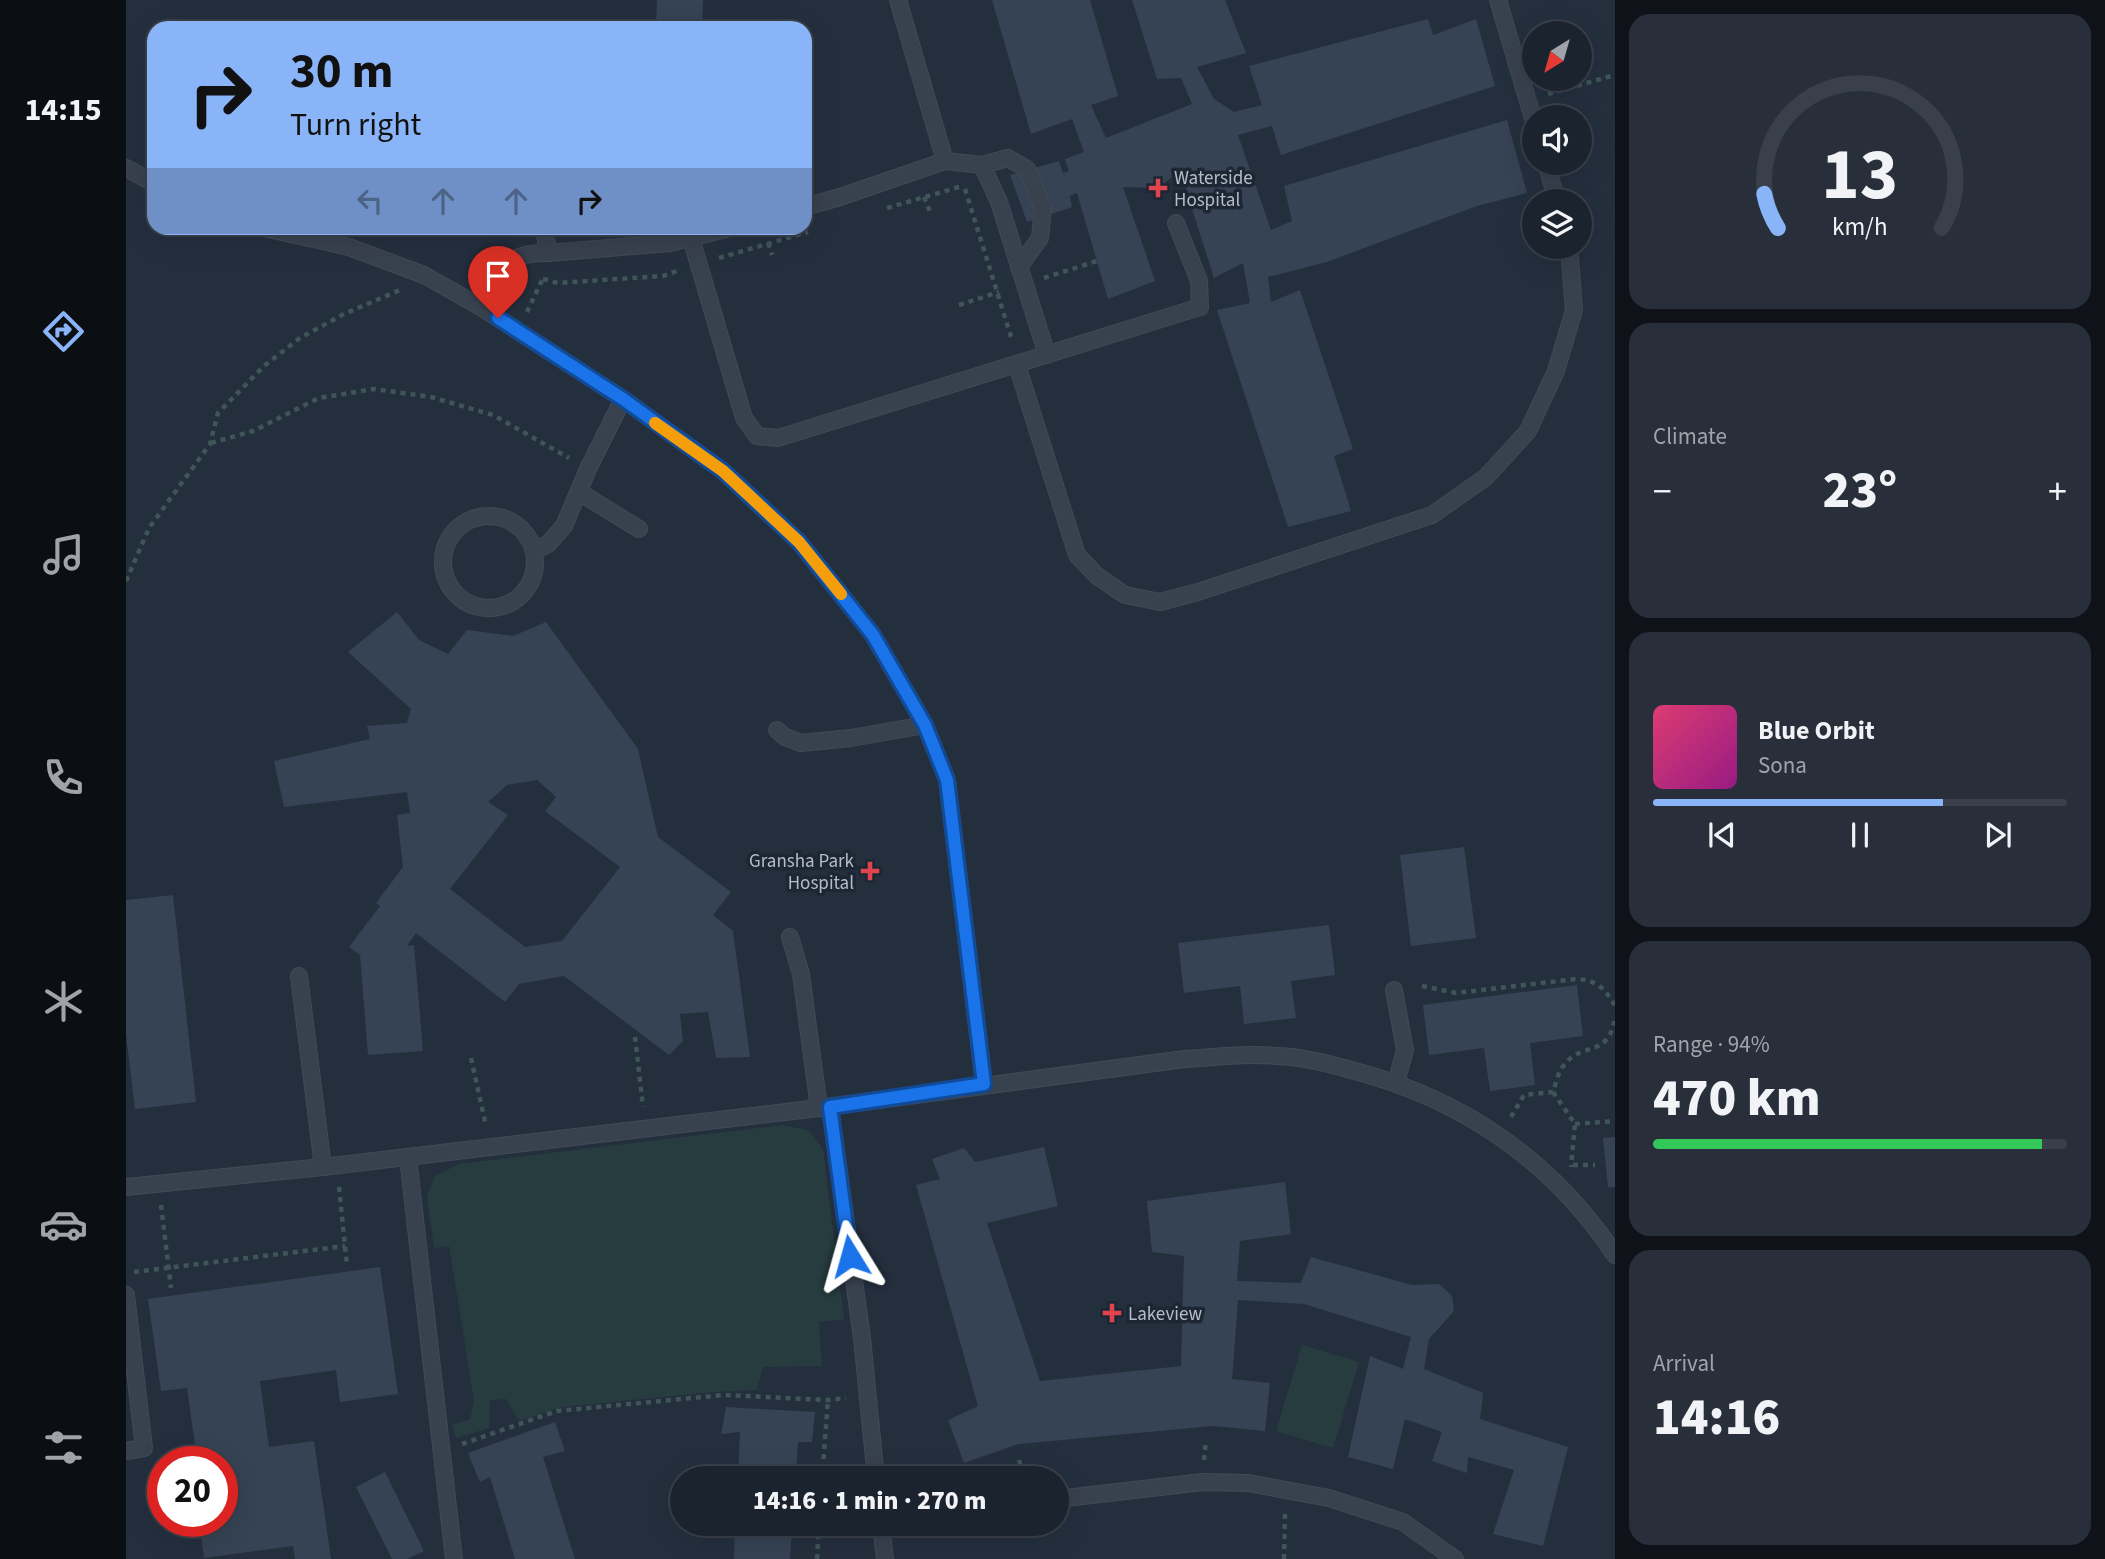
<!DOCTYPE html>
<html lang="en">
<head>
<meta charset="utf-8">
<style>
  body { margin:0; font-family:"Source Sans 3",sans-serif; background:#282f3a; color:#f1f3f6; height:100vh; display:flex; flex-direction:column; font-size:26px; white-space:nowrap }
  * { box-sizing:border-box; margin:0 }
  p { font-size:23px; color:#a0a4aa }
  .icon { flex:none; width:38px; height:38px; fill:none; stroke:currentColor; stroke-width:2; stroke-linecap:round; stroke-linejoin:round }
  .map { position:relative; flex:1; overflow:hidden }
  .drawer { display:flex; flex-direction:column; gap:14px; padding:14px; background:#0f1319; width:490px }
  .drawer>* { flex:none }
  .guide { position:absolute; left:21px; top:21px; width:665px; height:214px; border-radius:21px; box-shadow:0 7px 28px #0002,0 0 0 2px #39404a; background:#8ab4f8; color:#111; overflow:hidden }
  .needle { width:46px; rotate:217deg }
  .controls { position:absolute; left:1396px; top:21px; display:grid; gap:14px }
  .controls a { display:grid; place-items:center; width:70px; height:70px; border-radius:50%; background:#1b232e; box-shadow:0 7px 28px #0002,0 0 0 2px #39404a; font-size:35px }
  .speed { position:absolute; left:21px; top:1446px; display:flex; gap:14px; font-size:35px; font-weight:700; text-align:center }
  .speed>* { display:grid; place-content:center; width:91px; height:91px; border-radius:50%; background:#1b232e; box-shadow:0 7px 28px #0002,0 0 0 2px #39404a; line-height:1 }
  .speed .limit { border:10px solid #d22; background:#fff; color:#111 }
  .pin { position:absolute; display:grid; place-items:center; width:60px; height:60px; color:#fff; margin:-72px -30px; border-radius:50% 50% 50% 0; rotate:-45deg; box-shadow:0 0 7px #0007 }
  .pin .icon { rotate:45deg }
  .me { position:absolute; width:77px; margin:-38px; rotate:352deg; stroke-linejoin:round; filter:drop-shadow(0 0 5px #0008) }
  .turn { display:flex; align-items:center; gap:24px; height:147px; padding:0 28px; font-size:32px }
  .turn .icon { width:91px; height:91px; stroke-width:2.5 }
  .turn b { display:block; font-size:49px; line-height:60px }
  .lanes { display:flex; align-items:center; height:66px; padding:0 28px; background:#0003; justify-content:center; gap:35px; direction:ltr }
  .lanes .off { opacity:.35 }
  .big { font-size:52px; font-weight:800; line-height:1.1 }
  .drawer .tile { flex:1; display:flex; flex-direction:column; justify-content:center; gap:10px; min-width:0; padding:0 24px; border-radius:21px; background:#282f3a }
  .drawer .dial { align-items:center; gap:0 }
  .dial svg { height:182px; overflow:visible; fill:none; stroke:#39404a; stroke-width:7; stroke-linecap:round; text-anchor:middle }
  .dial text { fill:#f1f3f6; stroke:none }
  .song { display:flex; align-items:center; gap:21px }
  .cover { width:84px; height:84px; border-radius:10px; background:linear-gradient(135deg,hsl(340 70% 55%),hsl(310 70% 35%)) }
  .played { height:7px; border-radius:4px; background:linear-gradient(90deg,#8ab4f8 70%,#39404a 70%) }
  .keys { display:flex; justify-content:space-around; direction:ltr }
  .heat { display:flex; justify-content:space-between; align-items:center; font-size:38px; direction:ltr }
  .charge { height:10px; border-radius:5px; background:linear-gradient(90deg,#34c759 94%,#39404a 0) }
  .trip { position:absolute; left:544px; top:1466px; width:399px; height:70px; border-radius:35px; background:#1b232e; box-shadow:0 7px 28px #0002,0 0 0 2px #39404a; font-weight:800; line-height:70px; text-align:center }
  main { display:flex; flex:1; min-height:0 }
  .menu { display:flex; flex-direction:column; width:126px; justify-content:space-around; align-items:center; background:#0b0e12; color:#a0a4aa }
  .menu .icon { width:49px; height:49px }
  .menu .on { color:#8ab4f8 }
  .menu b { font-size:32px; color:#f1f3f6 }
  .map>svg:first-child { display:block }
  .green { fill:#263c3f }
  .building { fill:#364354; fill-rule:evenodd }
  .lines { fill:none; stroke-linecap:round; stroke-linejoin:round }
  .service-casing { stroke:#414a57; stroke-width:18 }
  .path { stroke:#3f5557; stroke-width:4.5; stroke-dasharray:5 5; stroke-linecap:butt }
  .service { stroke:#38414e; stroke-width:16 }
  .route-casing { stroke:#114b97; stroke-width:18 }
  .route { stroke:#1a73e8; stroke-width:12 }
  .slow { stroke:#f59e0b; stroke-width:12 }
  .health-dot { fill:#e0444e; stroke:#1d2633; stroke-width:2.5 }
  .labels { text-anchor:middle; stroke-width:7; stroke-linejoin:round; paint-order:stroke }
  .poi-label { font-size:19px; fill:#b4bcc9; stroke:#1d2633; text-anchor:start }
</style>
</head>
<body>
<main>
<nav class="menu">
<b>14:15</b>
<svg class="icon on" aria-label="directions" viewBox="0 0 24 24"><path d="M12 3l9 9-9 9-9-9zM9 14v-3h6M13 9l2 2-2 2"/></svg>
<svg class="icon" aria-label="music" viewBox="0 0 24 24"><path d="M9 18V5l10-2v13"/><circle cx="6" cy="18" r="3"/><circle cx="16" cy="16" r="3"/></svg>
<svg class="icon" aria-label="phone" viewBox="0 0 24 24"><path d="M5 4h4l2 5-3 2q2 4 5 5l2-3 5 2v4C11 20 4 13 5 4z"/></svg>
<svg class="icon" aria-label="climate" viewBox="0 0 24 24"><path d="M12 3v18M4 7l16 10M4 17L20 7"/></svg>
<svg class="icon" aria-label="car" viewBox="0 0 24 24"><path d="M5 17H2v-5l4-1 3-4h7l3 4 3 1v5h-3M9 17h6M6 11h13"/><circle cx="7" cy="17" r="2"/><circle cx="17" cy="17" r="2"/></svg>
<svg class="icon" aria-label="filters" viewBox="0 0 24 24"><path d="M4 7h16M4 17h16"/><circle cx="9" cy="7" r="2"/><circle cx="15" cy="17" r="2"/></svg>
</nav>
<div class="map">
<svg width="1489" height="1559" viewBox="0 0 1489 1559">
  <rect width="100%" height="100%" fill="#242f3e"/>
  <g class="green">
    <path d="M656 1125 682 1130 697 1149 718 1319 693 1322 696 1366 637 1367 631 1390 588 1392 435 1407 393 1421 380 1399 364 1400 363 1428 330 1438 326 1425 344 1419 348 1400 323 1246 308 1248 301 1196 309 1176 333 1164Z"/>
    <path d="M1176 1345 1233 1362 1207 1448 1150 1431Z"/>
  </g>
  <g class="building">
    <path d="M531 0H577L576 28H530Z"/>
    <path d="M866 0H964L992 96 965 105 980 138 1066 104 1055 78 1031 79 1006 0H1099L1120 53 1071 67 1088 99 1108 112 1136 105 1123 66 1302 19 1307 35 1350 19 1369 86 1155 155 1146 126 1112 135 1145 230 1166 221 1158 186 1381 120 1401 193 1351 206 1201 262 1142 277 1145 302 1174 290 1227 449 1208 456 1225 511 1162 527 1091 310 1124 303 1117 263 1088 278 1054 171 1032 188 997 187 1029 281 982 299 951 193 944 196 946 207 901 222 884 175 933 161 937 173 943 171 939 159 958 152 946 119 905 134Z"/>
    <path d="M271 612 293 640 322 654 341 630 387 636 420 622 512 749 532 837 605 892 587 915 607 931 624 1057 590 1058 582 1012 554 1014 557 1041 543 1055 438 976 393 984 379 1002 290 933 281 946 288 945 297 1051 242 1055 234 955 223 947 254 906 250 903 277 867 271 815 284 813 281 792 158 807 148 761 244 739 241 726 281 723 285 709 222 652ZM411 780 430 797 419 811 494 867 436 941 399 947 324 889 382 815 362 802 381 785Z"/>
    <path d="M1338 847 1350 938 1285 946 1274 855Z"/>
    <path d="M47 895 70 1102 9 1109 0 1034V900Z"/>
    <path d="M1203 925 1209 975 1165 981 1170 1018 1118 1024 1114 986 1058 993 1052 943Z"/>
    <path d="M1451 985 1457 1036 1404 1043 1409 1085 1364 1091 1358 1048 1303 1055 1297 1005Z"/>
    <path d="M1489 1137V1187H1482L1477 1138Z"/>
    <path d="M918 1147 932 1206 861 1223 914 1381 1055 1366 1058 1256 1026 1252 1021 1201 1159 1182 1165 1234 1114 1241 1111 1281 1175 1283 1185 1257 1286 1285 1313 1284 1326 1296 1328 1311 1303 1339 1298 1369 1357 1393 1354 1419 1442 1447 1417 1546 1367 1534 1388 1470 1342 1457 1341 1473 1306 1461 1316 1432 1279 1419 1267 1469 1222 1457 1244 1356 1277 1369 1285 1337 1178 1304 1112 1300 1106 1379 1144 1383 1139 1431 1087 1426 893 1444 838 1463 822 1420 852 1406 790 1185 814 1179 806 1159 838 1148 849 1162Z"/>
    <path d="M254 1267 272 1394 214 1402 210 1370 134 1381 143 1447 188 1441 205 1559H169L167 1546 78 1558 73 1521H96V1461H65L71 1459 61 1388 35 1391 22 1299Z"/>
    <path d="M600 1407 689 1412 686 1442H672L670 1479H612L614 1432 595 1434Z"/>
    <path d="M429 1422 439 1451 417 1457 449 1559H389L364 1477 354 1482 342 1453Z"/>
    <path d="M259 1472 298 1551 281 1559H266L230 1487Z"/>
    <path d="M609 1524H666L664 1559H608Z"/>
  </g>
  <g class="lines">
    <defs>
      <g id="service">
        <path d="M772 0 819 161"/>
        <path d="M1372 0 1409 125"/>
        <path d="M1420 163 1431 201"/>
        <path d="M856 165 882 158 901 169 917 208 914 238 893 267"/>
        <path d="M0 168 28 183"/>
        <path d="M679 207 714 197 819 161 856 165 873 202 921 355"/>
        <path d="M138 228 223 247 298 275 353 306 497 399 597 471 673 542 747 635 799 725 821 780 858 1084"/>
        <path d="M418 228 422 253"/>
        <path d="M565 238 618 418 631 436 652 438 1074 307 1073 281 1050 223"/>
        <path d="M353 306C373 272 378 252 422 253L544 243 604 228"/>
        <path d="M891 365 951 555 971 576 999 595 1034 602 1072 592 1306 515 1360 477 1402 431 1430 371 1448 310 1443 247"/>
        <path d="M453 492 513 529"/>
        <circle cx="363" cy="562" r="46"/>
        <path d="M408 551 422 544 438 526 462 469 497 399"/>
        <path d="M651 730 659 737 675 743 725 738 799 725"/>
        <path d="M664 937 675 974 693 1108"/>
        <path d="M173 976 197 1167"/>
        <path d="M1268 990 1279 1050 1270 1083"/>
        <path d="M704 1107 736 1338 750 1479"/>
        <path d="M282 1158 328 1559"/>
        <path d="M0 1187 197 1167 693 1108 1051 1060C1085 1057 1119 1053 1152 1056 1177 1057 1201 1063 1225 1070 1335 1098 1426 1160 1489 1255"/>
        <path d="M0 1295 18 1448 0 1451"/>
        <path d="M931 1499 1077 1482 1122 1483 1203 1498 1277 1522 1329 1559"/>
        <path d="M755 1524 759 1559"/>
      </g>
    </defs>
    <use href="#service" class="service-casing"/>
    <g class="path">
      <path d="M1422 94 1489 75"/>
      <path d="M839 189 886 340"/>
      <path d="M798 197 804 212"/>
      <path d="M761 208 833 187"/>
      <path d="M642 243 646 255"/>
      <path d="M593 258 682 232"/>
      <path d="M918 278 971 261"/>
      <path d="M417 279 432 283 537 276 551 271"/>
      <path d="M833 305 873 292"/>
      <path d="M401 312 418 276"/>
      <path d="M85 443 127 431 193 398 248 389 305 397 367 415 443 458"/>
      <path d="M0 581 23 528 84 444 92 413 138 366 174 338 218 314 274 290"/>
      <path d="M1296 986 1330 993 1450 979C1470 980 1479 988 1489 1006"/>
      <path d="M509 1037 517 1107"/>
      <path d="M345 1058 360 1126"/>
      <path d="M1427 1092 1449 1124 1445 1167"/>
      <path d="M1385 1117 1398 1095 1427 1092C1430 1083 1432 1072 1438 1065 1456 1041 1483 1059 1489 1017"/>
      <path d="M1449 1124 1489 1121"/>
      <path d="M1447 1165H1469"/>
      <path d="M213 1187 221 1266"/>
      <path d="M35 1205 45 1288"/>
      <path d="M8 1272 219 1246"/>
      <path d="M336 1444 431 1411 597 1395 702 1400 720 1398"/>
      <path d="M893 1460 898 1479"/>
      <path d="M1078 1460 1080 1440"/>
      <path d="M696 1479 702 1400"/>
      <path d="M691 1559 693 1524"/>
      <path d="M1158 1559 1159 1512"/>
    </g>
    <use href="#service" class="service"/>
  </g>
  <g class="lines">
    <defs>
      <path id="route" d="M372 318 497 399 597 471 673 542 747 635 799 725 821 780 858 1084 704 1107 724 1256"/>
    </defs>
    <use href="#route" class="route-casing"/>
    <use href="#route" class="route"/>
    <path class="slow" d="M529 423 597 471 673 542 715 594"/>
  </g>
  <g class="health-dot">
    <path d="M1028.5 177.5h7v7h7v7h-7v7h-7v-7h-7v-7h7z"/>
    <path d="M740.5 860.5h7v7h7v7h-7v7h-7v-7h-7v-7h7z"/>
    <path d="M982.5 1302.5h7v7h7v7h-7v7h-7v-7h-7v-7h7z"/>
  </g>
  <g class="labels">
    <g class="poi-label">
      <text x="1048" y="184">Waterside<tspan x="1048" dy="22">Hospital</tspan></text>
      <text x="728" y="867" text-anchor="end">Gransha Park<tspan x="728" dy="22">Hospital</tspan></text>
      <text x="1002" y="1320">Lakeview</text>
    </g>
  </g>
</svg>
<div class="controls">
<a><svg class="needle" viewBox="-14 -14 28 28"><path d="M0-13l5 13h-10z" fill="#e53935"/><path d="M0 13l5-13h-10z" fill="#a0a4aa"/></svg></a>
<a><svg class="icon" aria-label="sound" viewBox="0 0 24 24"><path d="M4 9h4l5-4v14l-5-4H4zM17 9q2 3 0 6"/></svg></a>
<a><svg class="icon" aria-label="layers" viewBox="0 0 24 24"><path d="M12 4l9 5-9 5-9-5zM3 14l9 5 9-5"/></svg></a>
</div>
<div class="speed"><div class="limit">20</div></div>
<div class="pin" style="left:372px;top:318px;background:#d93025"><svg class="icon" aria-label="arrive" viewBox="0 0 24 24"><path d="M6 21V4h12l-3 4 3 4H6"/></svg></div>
<svg class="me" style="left:724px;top:1256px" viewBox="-20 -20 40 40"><path d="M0-17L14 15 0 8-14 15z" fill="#1a73e8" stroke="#fff" stroke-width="4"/></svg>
<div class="trip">14:16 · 1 min · 270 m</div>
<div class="guide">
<div class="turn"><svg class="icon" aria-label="right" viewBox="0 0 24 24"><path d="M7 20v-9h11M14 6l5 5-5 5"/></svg><div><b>30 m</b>Turn right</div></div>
<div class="lanes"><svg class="icon off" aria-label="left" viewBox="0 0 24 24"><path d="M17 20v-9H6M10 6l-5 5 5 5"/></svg><svg class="icon off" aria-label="ahead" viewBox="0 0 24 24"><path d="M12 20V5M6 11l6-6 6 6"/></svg><svg class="icon off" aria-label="ahead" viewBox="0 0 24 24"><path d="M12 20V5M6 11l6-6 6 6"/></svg><svg class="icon" aria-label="right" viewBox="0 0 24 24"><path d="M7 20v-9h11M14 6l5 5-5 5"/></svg></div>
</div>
</div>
<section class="drawer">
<div class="tile dial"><svg viewBox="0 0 100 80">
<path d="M14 69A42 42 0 1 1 86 69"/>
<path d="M14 69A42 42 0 0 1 8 54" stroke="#8ab4f8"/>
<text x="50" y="56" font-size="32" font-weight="700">13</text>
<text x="50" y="72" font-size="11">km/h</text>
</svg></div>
<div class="tile"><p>Climate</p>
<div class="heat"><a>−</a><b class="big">23°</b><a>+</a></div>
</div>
<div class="tile">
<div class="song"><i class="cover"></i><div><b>Blue Orbit</b><p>Sona</p></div></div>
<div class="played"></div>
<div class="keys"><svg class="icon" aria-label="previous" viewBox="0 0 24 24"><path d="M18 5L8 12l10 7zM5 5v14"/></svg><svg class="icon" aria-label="pause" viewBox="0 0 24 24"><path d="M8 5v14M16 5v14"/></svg><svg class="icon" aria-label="next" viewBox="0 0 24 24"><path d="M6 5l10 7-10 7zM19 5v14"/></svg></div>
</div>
<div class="tile"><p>Range · 94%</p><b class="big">470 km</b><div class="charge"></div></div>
<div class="tile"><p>Arrival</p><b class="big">14:16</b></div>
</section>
</main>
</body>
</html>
